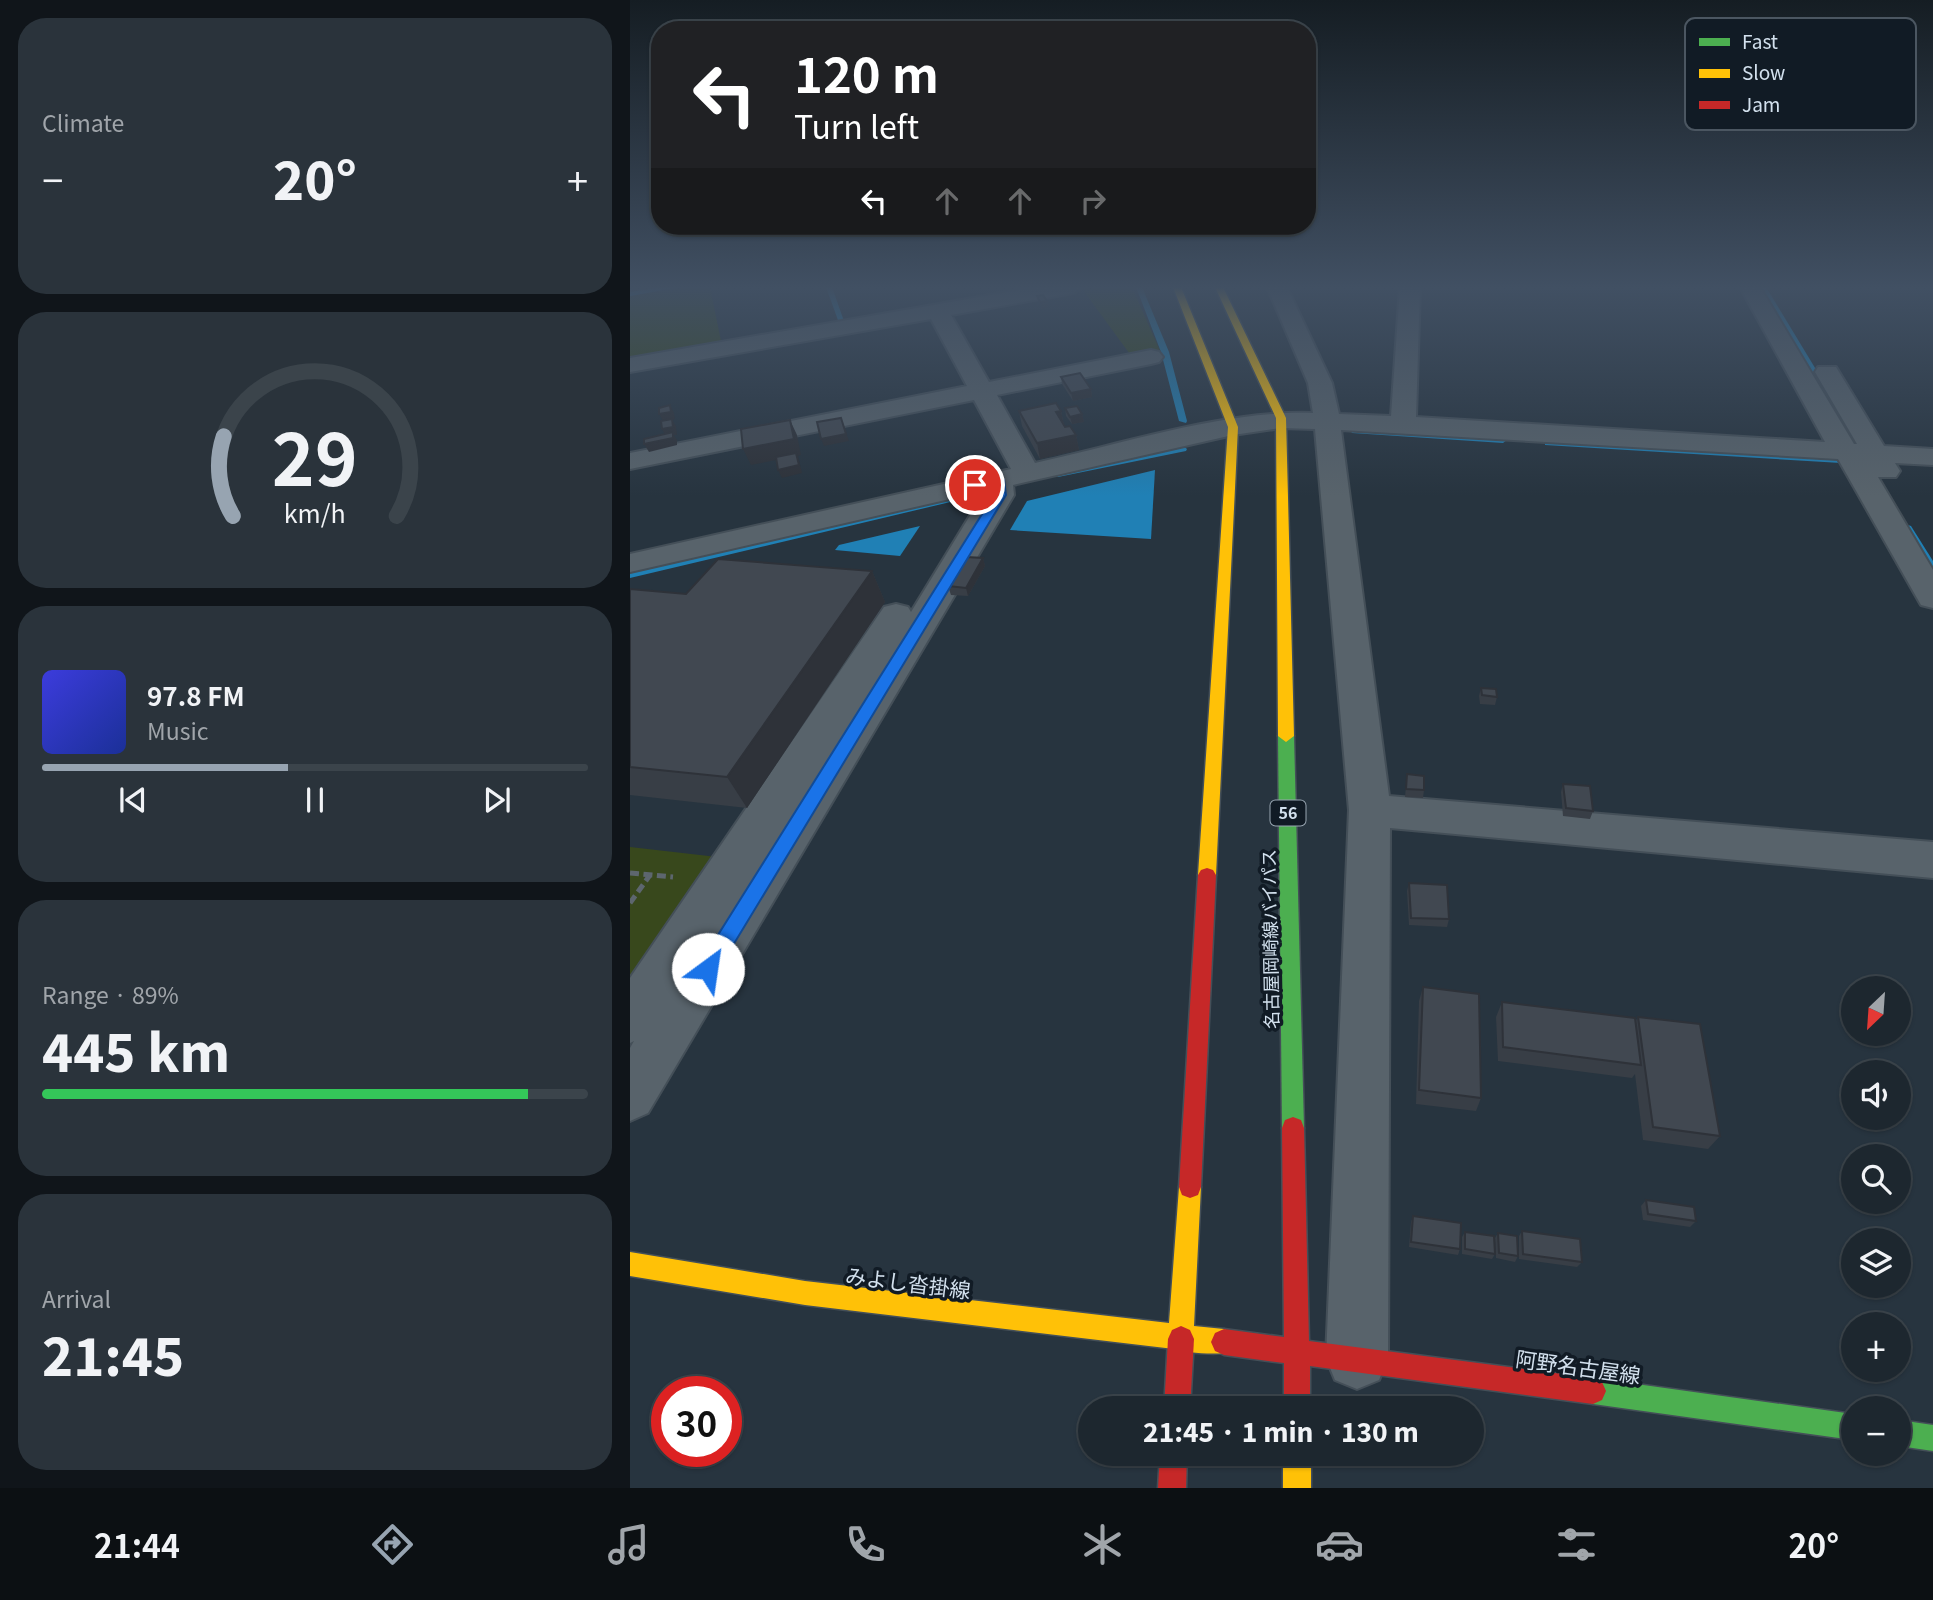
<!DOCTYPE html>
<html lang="en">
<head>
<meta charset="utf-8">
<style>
  body { margin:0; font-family:Georgia,"Noto Sans JP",serif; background:#2a333b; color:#f1f3f6; height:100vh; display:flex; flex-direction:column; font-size:26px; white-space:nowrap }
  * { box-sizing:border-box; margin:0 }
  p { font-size:23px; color:#a0a5aa }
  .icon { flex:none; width:38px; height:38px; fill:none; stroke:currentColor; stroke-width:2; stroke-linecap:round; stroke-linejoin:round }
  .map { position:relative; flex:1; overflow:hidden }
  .side { display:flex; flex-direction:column; gap:18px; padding:18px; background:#10151a; width:630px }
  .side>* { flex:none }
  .hud { position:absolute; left:21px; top:21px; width:665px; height:214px; border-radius:28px; box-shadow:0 2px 5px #0004,0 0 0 2px #3b444b; background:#202124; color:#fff; overflow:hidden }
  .needle { width:46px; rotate:205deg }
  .controls { position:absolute; left:1211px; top:976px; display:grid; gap:14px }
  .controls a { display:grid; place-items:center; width:70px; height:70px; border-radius:50%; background:#1d272f; box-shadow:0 2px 5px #0004,0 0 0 2px #3b444b; font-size:35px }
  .speed { position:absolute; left:21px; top:1376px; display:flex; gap:14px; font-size:35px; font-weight:700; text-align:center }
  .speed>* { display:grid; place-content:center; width:91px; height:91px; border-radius:50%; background:#1d272f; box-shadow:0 2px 5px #0004,0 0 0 2px #3b444b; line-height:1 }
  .speed .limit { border:10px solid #d22; background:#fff; color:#111 }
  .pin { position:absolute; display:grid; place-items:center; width:60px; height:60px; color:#fff; margin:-30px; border:4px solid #fff; border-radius:50%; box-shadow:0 2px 7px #0007 }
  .me { position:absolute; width:77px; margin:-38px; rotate:31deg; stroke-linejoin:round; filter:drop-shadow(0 0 5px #0008) }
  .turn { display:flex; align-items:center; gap:24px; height:147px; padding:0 28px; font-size:32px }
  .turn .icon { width:91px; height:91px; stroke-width:2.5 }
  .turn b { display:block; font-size:49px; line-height:60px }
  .lanes { display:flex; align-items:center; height:66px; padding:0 28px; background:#0003; justify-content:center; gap:35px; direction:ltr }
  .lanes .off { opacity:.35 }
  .big { font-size:52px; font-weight:800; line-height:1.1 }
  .side .widget { flex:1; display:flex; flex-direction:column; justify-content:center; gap:10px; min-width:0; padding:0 24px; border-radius:28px; background:#2a333b }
  .side .dial { align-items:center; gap:0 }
  .dial svg { height:182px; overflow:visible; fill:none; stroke:#3b444b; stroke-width:7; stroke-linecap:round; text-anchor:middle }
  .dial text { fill:#f1f3f6; stroke:none }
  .song { display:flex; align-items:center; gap:21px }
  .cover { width:84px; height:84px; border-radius:10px; background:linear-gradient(135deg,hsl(240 70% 55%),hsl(230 70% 35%)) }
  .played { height:7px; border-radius:4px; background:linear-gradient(90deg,#97a4b1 45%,#3b444b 45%) }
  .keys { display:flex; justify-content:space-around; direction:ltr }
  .heat { display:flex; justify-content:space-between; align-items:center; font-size:38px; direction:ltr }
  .charge { height:10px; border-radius:5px; background:linear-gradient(90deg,#34c759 89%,#3b444b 0) }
  .trip { position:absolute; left:448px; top:1396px; width:406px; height:70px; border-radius:35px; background:#1d272f; box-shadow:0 2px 5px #0004,0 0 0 2px #3b444b; font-weight:800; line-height:70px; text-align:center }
  .tabs { display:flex; height:112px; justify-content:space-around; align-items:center; background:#0c1013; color:#a0a5aa }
  .tabs .icon { width:49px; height:49px }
  .tabs .current { color:#97a4b1 }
  .tabs b { font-size:32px; color:#f1f3f6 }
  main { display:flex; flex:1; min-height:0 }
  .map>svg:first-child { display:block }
  .green { fill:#38481c }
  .water { fill:#2080b5 }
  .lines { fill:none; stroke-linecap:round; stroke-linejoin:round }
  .stream { fill:#2080b5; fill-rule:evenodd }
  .street-casing { stroke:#444f58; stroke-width:4 }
  .fast-casing { stroke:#444f58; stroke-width:3 }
  .slow-casing { stroke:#444f58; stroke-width:3 }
  .jam-casing { stroke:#444f58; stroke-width:3 }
  .path { stroke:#5d666e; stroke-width:5; stroke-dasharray:9 4.5; stroke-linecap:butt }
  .street { fill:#58636b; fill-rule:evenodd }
  .fast { fill:#4caf50; fill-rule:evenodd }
  .slow { fill:#ffc107; fill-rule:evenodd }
  .jam { fill:#c62828; fill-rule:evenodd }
  .wall { fill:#383e46 }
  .shaded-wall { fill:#2e3239 }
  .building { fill:#414851; stroke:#2e3239; stroke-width:2 }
  .route { fill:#1a73e8; stroke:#114b97; stroke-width:2 }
  .labels { text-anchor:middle; stroke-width:7; stroke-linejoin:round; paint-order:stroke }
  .shield { fill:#111b25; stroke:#99a6b2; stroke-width:2 }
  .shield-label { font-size:16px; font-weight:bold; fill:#d3e1ee }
  .street-label { font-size:18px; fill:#d3e1ee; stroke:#111b25 }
  .near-street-label { font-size:21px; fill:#d3e1ee; stroke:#111b25 }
  .key { fill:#111b25; stroke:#4b5661; stroke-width:2 }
  .key-label { font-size:19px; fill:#d3e1ee }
</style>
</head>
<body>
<main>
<section class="side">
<div class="widget"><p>Climate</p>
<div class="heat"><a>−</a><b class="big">20°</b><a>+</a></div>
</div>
<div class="widget dial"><svg viewBox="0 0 100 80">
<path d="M14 69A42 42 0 1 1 86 69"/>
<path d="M14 69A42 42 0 0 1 10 34" stroke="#97a4b1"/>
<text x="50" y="56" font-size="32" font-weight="700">29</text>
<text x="50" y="72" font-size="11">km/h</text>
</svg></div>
<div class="widget">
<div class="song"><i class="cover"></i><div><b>97.8 FM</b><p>Music</p></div></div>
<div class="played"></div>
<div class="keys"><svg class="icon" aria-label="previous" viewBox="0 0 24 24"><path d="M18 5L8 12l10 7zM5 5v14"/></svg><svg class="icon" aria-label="pause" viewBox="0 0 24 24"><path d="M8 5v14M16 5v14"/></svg><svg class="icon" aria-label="next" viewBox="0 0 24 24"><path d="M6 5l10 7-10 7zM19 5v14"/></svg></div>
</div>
<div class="widget"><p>Range · 89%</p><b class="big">445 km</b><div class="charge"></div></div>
<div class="widget"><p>Arrival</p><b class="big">21:45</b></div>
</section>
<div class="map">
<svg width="1303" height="1488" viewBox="0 0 1303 1488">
  <rect width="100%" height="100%" fill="#27343f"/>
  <g class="green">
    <path d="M58 287H80L92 346 0 362V296Z"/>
    <path d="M470 287H502L530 351 502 357 453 290Z"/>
    <path d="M0 847 96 858 0 999Z"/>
  </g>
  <g class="water">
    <path d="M525 470 521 539 380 530 397 501Z"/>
    <path d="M290 526 270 556 205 550 209 545Z"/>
  </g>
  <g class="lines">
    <g class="stream">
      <path d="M32 287H50L0 296V292Z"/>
      <path d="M196 287H202L215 324 209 323Z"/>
      <path d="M506 287H512L539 352 557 421 556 423 549 421 531 352Z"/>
      <path d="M1130 287H1136L1225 434 1224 436 1217 434Z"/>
      <path d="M725 428 873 437 877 440 873 443 722 433 721 431Z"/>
      <path d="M918 440 1211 457 1215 460 1211 463 915 445V441Z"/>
      <path d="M553 446 557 449 556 451 428 477 424 474 428 471Z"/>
      <path d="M330 494 335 497 333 499 0 578V572Z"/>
      <path d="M1278 525 1281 526 1303 561V572L1298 569 1273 528Z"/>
    </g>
    <defs>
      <path id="street" d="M406 287H453L443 293 321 315 359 382 521 350 529 352 533 357 529 362 521 364 367 395 405 463C492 444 595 410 683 413L678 383 637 287H657L702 383 709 414 761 416 770 287H790L786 417 1195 442 1110 287H1130L1224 444H1227L1185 372 1188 367H1206L1254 446 1303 449V465L1265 463 1270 471 1266 477H1248L1303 570V608L1291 605 1287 598 1208 459 711 430 759 796 1303 842V878L760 828 758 1358 749 1380 727 1389 705 1380 696 1358 719 810 685 429 651 428 603 435 383 485 384 495 18 1113 0 1121V1048L4 1041 0 1043V978L254 607 266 604 278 607 281 612 355 491 0 572V554L381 469 344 400 0 469V453L337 386 301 319 0 372V358Z"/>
      <g id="fast">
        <path d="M656 730 664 736 674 1128 671 1136 663 1139 655 1136 652 1128 648 736Z"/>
        <path d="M963 1378 1223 1414V1440L963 1404 954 1400 950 1391 954 1382Z"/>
        <path d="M1269 1420 1303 1425V1451L1269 1446Z"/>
      </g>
      <g id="slow">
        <path d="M543 287H551L608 427 586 875 583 880 577 882 571 880 568 875 598 427Z"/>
        <path d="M585 287H593L656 418 664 736 656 742 648 736 646 418Z"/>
        <path d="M560 1176 568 1179 571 1187 564 1326 594 1329 603 1333 607 1342 603 1351C592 1356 555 1353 544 1349L175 1305 0 1276V1252L175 1281 539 1323 549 1187 552 1179Z"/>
        <rect x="653" y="1454" width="28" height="34"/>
      </g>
      <g id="jam">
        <path d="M577 868 583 870 586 875 571 1187 568 1195 560 1198 552 1195 549 1187 568 875 571 870Z"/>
        <path d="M663 1117 671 1120 674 1128 679 1341 963 1378 972 1382 976 1391 972 1400 963 1404 680 1366V1409H654V1363L594 1355 585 1351 581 1342 585 1333 594 1329 654 1337 652 1128 655 1120Z"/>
        <path d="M551 1326 560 1330 564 1339 560 1409H534L538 1339 542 1330Z"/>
        <path d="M530 1454H557L556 1488H528Z"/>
      </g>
    </defs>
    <use href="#street" class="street-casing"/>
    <use href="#fast" class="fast-casing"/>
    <use href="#slow" class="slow-casing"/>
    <use href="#jam" class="jam-casing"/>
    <g class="path">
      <path d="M0 873 43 877"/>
      <path d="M0 903 20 875"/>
    </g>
    <use href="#street" class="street"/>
    <use href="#fast" class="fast"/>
    <use href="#slow" class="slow"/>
    <use href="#jam" class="jam"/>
  </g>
  <g class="wall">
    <path d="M431 377 461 389 462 397 443 401 432 384Z"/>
    <path d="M435 408 452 414 454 422 442 424 436 416Z"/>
    <path d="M389 411H431L434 425 435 427 446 435 449 450 410 459 392 426Z"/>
    <path d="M353 558 355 566 338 596 321 595 318 586Z"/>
    <path d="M242 571 255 602 117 808 0 795V589L56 594Z"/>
    <path d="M851 688 867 697 865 705 850 704 849 696Z"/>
    <path d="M777 774 794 790 793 798 775 797Z"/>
    <path d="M933 784 963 811 960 819 933 816 931 792Z"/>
    <path d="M779 883 819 919 817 927 779 925 777 891Z"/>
    <path d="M793 987 851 1098 846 1111 786 1104 789 1001Z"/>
    <path d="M872 1002 1005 1022 1008 1017 1090 1136 1078 1149 1013 1140 1005 1074 1002 1078 868 1061 866 1017Z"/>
    <path d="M1016 1200 1066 1221 1060 1227 1013 1220 1011 1206Z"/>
    <path d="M783 1216 830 1249 828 1255 779 1247 781 1222Z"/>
    <path d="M892 1231 952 1262 947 1267 889 1259V1236Z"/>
    <path d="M835 1232 865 1254 862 1259 832 1254V1237Z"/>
    <path d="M868 1233 888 1256 885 1262 866 1258 865 1238Z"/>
  </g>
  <g class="shaded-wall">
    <path d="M417 301 418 307 412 309 410 302Z"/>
    <path d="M461 389 462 397 443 401 441 393Z"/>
    <path d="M40 405 44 413 45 419 42 420 46 426 47 435H44L47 440V445L19 452 14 444 36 437 32 429 33 421 29 414Z"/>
    <path d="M431 411 434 426 426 412Z"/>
    <path d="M452 414 454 422 442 424 440 417Z"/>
    <path d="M211 418 219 441 194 446 191 439Z"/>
    <path d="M160 420 167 435 171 455 168 456 172 473 152 478 148 470 167 456 121 465 113 449Z"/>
    <path d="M446 435 449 450 410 459 407 443Z"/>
    <path d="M353 558 355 566 338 596 336 588Z"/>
    <path d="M242 571 255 602 117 808 97 777Z"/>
  </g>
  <g class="building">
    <path d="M413 295 417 301 410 302 407 296Z"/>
    <path d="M450 373 461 389 441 393 431 377Z"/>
    <path d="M426 403 431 411 426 412 435 427 440 426 446 435 407 443 389 411Z"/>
    <path d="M40 405 41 412 29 414V408Z"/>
    <path d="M447 406 452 414 440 417 435 408Z"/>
    <path d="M211 418 216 434 191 439 187 422Z"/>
    <path d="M42 419 43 427 32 429 31 421Z"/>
    <path d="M160 420 164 439 113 449 111 429Z"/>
    <path d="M43 432V438L14 444V439Z"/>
    <path d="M166 453 169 465 148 470 146 457Z"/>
    <path d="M336 557 353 558 336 588 318 586Z"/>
    <path d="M88 559 242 571 97 777 0 767V589L56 594Z"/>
    <path d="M851 688 866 689 867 697 852 695Z"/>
    <path d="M777 774 794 776V790L776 789Z"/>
    <path d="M933 784 960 786 963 811 936 808Z"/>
    <path d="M779 883 817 885 819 919 781 918Z"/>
    <path d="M793 987 849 994 851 1098 789 1090Z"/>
    <path d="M872 1002 1005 1018 1011 1065 873 1047Z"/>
    <path d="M1008 1017 1070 1024 1090 1136 1023 1127Z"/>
    <path d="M1016 1200 1064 1207 1066 1221 1018 1214Z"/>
    <path d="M783 1216 831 1223 830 1249 781 1242Z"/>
    <path d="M892 1231 950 1239 952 1262 893 1254Z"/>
    <path d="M835 1232 864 1236 865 1254 835 1249Z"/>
    <path d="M868 1233 887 1236 888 1256 869 1253Z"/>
  </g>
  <linearGradient id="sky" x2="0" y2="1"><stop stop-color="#151d23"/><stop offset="0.58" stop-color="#415063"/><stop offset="1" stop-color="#415063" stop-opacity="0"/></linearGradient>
  <rect width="1303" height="496" fill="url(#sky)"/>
  <path class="route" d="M368 477 374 480 376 495 85 975 78 977 71 975 68 969 71 962 364 495 363 485 345 489 339 485Z"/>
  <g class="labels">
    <rect class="shield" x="640.5" y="800.5" width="35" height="25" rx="5"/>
    <g class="shield-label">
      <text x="658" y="819">56</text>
    </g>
    <g class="street-label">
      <text transform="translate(641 939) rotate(-91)" y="6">名古屋岡崎線バイパス</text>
    </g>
    <g class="near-street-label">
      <text transform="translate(278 1284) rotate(7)" y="7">みよし沓掛線</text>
      <text transform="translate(948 1368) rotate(8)" y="7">阿野名古屋線</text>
    </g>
  </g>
  <rect x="1055" y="18" width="231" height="112" rx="10" class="key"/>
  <rect x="1069" y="38" width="31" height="8" fill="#4caf50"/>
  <rect x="1069" y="69" width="31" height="9" fill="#ffc107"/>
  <rect x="1069" y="101" width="31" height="8" fill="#c62828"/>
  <g class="key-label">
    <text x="1112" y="49">Fast</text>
    <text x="1112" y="80">Slow</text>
    <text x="1112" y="112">Jam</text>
  </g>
</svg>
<div class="controls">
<a><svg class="needle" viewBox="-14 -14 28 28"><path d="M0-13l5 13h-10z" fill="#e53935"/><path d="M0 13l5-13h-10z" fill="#a0a5aa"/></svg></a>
<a><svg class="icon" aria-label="sound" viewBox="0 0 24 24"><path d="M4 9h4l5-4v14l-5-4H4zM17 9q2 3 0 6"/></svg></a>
<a><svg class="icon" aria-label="search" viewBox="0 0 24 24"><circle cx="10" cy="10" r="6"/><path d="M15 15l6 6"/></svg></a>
<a><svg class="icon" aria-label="layers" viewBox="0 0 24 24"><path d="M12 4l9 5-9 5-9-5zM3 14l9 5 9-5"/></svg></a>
<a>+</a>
<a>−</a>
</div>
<div class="speed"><div class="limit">30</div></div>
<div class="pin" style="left:345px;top:485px;background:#d93025"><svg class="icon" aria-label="arrive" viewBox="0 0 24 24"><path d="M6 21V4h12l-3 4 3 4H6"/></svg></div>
<svg class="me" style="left:78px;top:969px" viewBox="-20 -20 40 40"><circle r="19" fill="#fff"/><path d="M0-13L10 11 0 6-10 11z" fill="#1a73e8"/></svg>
<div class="trip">21:45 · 1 min · 130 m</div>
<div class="hud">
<div class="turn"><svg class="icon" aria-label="left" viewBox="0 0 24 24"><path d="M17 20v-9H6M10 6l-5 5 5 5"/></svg><div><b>120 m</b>Turn left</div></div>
<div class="lanes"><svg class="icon" aria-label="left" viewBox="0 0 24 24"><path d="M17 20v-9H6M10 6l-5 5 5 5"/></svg><svg class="icon off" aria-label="ahead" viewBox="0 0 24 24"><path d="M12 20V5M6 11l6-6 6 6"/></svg><svg class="icon off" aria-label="ahead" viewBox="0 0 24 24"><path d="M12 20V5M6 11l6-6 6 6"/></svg><svg class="icon off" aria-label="right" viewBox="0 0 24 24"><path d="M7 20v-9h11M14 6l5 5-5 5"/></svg></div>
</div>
</div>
</main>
<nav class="tabs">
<b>21:44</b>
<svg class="icon current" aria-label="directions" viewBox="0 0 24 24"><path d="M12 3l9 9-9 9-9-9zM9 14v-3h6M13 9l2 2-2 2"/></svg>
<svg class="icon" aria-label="music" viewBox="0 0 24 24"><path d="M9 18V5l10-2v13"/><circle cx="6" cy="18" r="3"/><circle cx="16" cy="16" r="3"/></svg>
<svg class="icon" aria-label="phone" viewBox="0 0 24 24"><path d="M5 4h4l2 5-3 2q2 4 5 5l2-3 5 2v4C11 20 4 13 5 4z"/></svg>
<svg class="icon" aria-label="climate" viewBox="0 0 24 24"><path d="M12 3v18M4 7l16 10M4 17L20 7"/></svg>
<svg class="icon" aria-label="car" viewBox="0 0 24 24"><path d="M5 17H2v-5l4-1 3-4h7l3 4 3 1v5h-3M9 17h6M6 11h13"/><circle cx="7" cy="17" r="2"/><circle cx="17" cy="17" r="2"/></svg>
<svg class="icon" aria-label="filters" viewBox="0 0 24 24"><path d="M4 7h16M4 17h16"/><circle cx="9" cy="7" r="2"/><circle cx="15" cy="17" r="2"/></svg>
<b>20°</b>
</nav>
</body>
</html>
